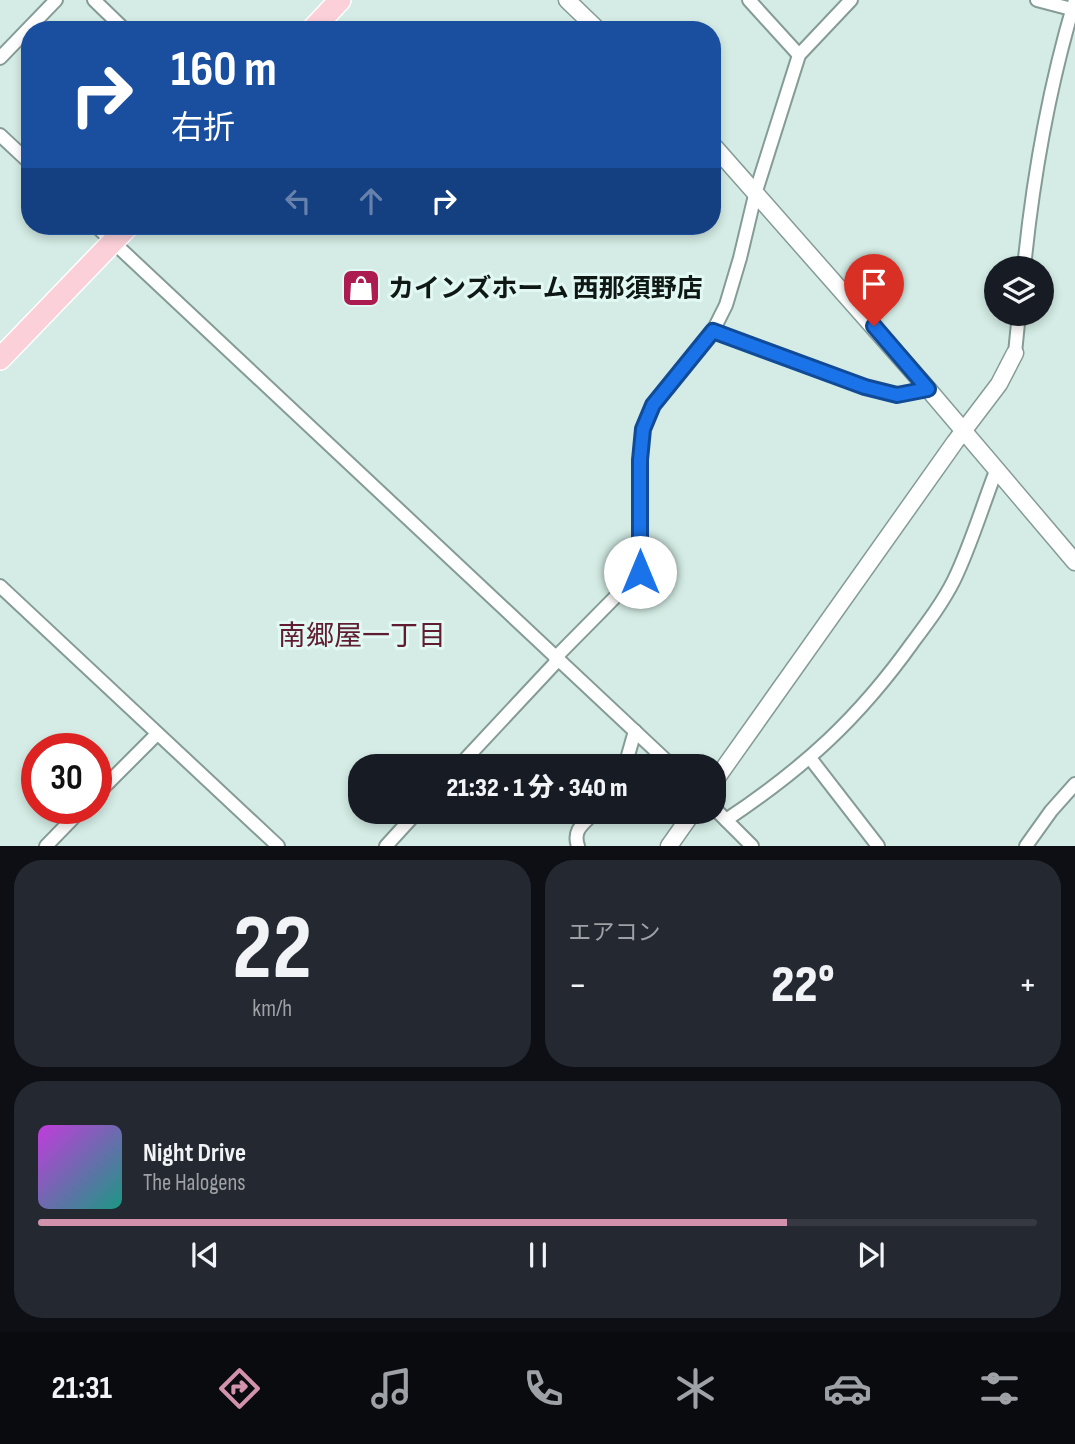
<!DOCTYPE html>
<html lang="ja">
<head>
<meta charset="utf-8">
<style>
  body { margin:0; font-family:"Sofia Sans Condensed","Noto Sans JP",sans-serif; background:#242831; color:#f1f3f6; height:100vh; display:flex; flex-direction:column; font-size:26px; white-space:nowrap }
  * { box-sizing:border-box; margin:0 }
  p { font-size:23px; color:#9ea1a6 }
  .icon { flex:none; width:38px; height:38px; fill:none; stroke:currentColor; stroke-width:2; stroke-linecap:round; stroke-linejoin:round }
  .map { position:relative; height:846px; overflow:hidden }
  .details { display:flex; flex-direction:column; gap:14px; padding:14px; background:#0d0f14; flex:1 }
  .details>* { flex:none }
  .hud { position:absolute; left:21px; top:21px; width:700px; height:214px; border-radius:28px; box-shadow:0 4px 10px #0003; background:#1a4fa0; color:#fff; overflow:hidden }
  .fabs { position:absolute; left:984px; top:256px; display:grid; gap:14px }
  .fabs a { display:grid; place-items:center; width:70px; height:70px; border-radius:50%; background:#171b24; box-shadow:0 4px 10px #0003; font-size:35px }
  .speed { position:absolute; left:21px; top:733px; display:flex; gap:14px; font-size:35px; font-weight:700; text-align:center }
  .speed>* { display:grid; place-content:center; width:91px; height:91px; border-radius:50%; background:#171b24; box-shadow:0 4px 10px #0003; line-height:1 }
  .speed .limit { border:10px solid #d22; background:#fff; color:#111 }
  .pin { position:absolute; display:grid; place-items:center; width:60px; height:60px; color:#fff; margin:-72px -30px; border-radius:50% 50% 50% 0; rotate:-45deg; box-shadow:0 0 7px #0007 }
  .pin .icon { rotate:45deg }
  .me { position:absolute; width:77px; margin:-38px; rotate:0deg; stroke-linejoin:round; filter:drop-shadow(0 0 5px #0008) }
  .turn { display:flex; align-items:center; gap:24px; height:147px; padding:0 35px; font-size:32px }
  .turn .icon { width:91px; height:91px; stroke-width:2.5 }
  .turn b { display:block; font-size:49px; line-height:60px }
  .lanes { display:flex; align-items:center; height:66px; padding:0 35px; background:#0003; justify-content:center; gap:35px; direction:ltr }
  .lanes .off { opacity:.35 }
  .big { font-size:52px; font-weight:800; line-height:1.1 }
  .details .card { flex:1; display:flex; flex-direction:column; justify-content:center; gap:10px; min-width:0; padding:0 24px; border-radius:28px; background:#242831 }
  .details .dial { align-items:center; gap:0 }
  .dial b { font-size:91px; line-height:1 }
  .song { display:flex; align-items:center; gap:21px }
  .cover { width:84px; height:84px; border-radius:10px; background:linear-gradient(135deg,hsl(290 70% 55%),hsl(170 70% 35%)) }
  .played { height:7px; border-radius:4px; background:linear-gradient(90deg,#d292ab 75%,#363941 75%) }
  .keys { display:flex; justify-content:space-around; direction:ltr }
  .heat { display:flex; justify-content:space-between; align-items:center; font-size:38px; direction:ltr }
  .details .tiles { flex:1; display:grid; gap:14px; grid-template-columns:1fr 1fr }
  .card:last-child { grid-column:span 2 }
  .trip { position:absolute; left:348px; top:754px; width:378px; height:70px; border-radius:28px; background:#171b24; box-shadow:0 4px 10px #0003; font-weight:800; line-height:70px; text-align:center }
  .dock { display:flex; height:112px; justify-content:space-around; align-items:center; background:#090b0e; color:#9ea1a6 }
  .dock .icon { width:49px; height:49px }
  .dock .active { color:#d292ab }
  .dock b { font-size:32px; color:#f1f3f6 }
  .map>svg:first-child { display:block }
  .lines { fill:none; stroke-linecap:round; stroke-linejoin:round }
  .minor-casing { stroke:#859b95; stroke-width:16 }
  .tertiary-casing { stroke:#859b95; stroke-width:19 }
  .trunk-casing { stroke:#fff; stroke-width:24 }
  .minor { stroke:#fff; stroke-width:12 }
  .tertiary { stroke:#fff; stroke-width:16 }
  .trunk { stroke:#fbd0d8; stroke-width:21 }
  .route-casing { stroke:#114b97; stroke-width:18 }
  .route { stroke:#1a73e8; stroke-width:12 }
  .labels { text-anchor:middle; stroke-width:6; stroke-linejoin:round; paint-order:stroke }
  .poi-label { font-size:26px; font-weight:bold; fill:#101816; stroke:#e1f9f2; text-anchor:start }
  .neighbourhood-label { font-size:28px; fill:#601c30; stroke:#e1f9f2 }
</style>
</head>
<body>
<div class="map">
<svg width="1075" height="846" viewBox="0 0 1075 846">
  <rect width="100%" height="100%" fill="#d4ece5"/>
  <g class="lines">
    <defs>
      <g id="minor">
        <path d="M94 0 125 30"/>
        <path d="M749 0 799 55"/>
        <path d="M1037 0 1075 10"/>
        <path d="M0 58 56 0"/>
        <path d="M0 135 30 163"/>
        <path d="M96 226 672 766"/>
        <path d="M1024 268C1033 177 1049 87 1075 0"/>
        <path d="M713 331 865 387 897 395 928 389"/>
        <path d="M1015 353 1019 313"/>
        <path d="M0 586 278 846"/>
        <path d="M555 658 640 572V460L643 429 653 405 713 331 726 305 740 258 756 191 799 55 851 0"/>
        <path d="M810 758 878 846"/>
        <path d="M459 766 558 660"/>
        <path d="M625 766 635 731"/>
        <path d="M96 795 157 734"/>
        <path d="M714 808 752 846"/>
        <path d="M726 820C804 768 858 719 913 642 928 622 943 602 954 580 971 545 982 507 996 471"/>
        <path d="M46 846 83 808"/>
        <path d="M386 846 417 812"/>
        <path d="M578 846C572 829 585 823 595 812"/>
        <path d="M1026 846 1051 811 1075 784"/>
      </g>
      <g id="tertiary">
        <path d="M567 0 598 30"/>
        <path d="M712 144 928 389 1075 562"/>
        <path d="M714 782 955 442 999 384 1015 353"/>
        <path d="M669 846 693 812"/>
      </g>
      <g id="trunk">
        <path d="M312 30 340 0"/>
        <path d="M0 359 128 226"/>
      </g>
    </defs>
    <use href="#minor" class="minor-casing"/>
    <use href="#tertiary" class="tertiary-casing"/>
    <use href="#trunk" class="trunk-casing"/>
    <use href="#minor" class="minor"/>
    <use href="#tertiary" class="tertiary"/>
    <use href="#trunk" class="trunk"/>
  </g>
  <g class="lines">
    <defs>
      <path id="route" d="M640 572V460L643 429 653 405 713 331 865 387 897 395 928 389 874 326"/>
    </defs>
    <use href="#route" class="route-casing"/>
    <use href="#route" class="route"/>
  </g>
  <defs>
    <symbol id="shop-square" viewBox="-11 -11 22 22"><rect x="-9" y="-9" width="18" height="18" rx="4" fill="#ad1c50" stroke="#e1f9f2"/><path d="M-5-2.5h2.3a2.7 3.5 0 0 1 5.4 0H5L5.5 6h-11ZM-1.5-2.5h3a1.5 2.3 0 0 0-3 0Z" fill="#fff"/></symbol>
  </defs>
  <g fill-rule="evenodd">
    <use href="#shop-square" x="339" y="266" width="44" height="44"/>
  </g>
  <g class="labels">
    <g class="poi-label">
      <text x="388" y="297">カインズホーム 西那須野店</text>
    </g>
    <g class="neighbourhood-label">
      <text x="362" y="645">南郷屋一丁目</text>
    </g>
  </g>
</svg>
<div class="fabs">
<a><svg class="icon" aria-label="layers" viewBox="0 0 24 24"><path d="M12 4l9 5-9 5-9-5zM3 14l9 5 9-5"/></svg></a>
</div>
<div class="speed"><div class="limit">30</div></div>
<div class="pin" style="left:874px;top:326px;background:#d93025"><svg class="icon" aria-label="arrive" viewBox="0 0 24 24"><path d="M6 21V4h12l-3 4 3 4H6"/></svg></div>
<svg class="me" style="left:640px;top:572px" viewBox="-20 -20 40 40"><circle r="19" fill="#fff"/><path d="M0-13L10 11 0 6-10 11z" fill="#1a73e8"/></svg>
<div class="trip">21:32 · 1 分 · 340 m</div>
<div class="hud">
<div class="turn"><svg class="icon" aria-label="right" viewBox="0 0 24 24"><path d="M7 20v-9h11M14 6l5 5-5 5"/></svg><div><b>160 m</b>右折</div></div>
<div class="lanes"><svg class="icon off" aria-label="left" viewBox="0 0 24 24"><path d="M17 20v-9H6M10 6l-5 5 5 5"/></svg><svg class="icon off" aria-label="ahead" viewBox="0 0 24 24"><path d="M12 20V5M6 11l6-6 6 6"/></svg><svg class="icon" aria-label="right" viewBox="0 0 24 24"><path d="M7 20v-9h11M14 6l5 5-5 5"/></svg></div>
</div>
</div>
<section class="details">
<div class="tiles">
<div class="card dial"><b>22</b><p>km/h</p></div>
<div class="card"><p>エアコン</p>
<div class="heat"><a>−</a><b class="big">22°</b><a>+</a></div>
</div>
<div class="card">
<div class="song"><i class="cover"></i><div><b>Night Drive</b><p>The Halogens</p></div></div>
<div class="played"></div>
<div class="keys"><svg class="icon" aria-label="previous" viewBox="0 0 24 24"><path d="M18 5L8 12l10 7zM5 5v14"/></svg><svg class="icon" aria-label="pause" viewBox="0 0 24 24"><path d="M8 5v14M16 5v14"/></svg><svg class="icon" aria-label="next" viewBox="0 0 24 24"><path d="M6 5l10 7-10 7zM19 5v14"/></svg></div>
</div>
</div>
</section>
<nav class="dock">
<b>21:31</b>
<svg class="icon active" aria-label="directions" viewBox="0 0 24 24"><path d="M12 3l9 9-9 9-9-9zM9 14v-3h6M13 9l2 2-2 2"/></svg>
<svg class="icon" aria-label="music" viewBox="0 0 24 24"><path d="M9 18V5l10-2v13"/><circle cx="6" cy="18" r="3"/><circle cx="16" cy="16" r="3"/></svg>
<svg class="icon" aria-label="phone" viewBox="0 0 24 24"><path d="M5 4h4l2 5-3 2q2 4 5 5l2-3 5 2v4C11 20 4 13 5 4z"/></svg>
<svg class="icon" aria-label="climate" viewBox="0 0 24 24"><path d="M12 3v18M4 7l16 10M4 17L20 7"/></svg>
<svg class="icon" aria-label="car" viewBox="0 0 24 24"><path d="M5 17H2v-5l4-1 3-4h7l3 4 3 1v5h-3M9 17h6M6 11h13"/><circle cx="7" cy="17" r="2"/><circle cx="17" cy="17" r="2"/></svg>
<svg class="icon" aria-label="filters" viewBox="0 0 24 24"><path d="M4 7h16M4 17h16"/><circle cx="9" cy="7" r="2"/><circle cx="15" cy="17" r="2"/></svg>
</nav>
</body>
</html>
